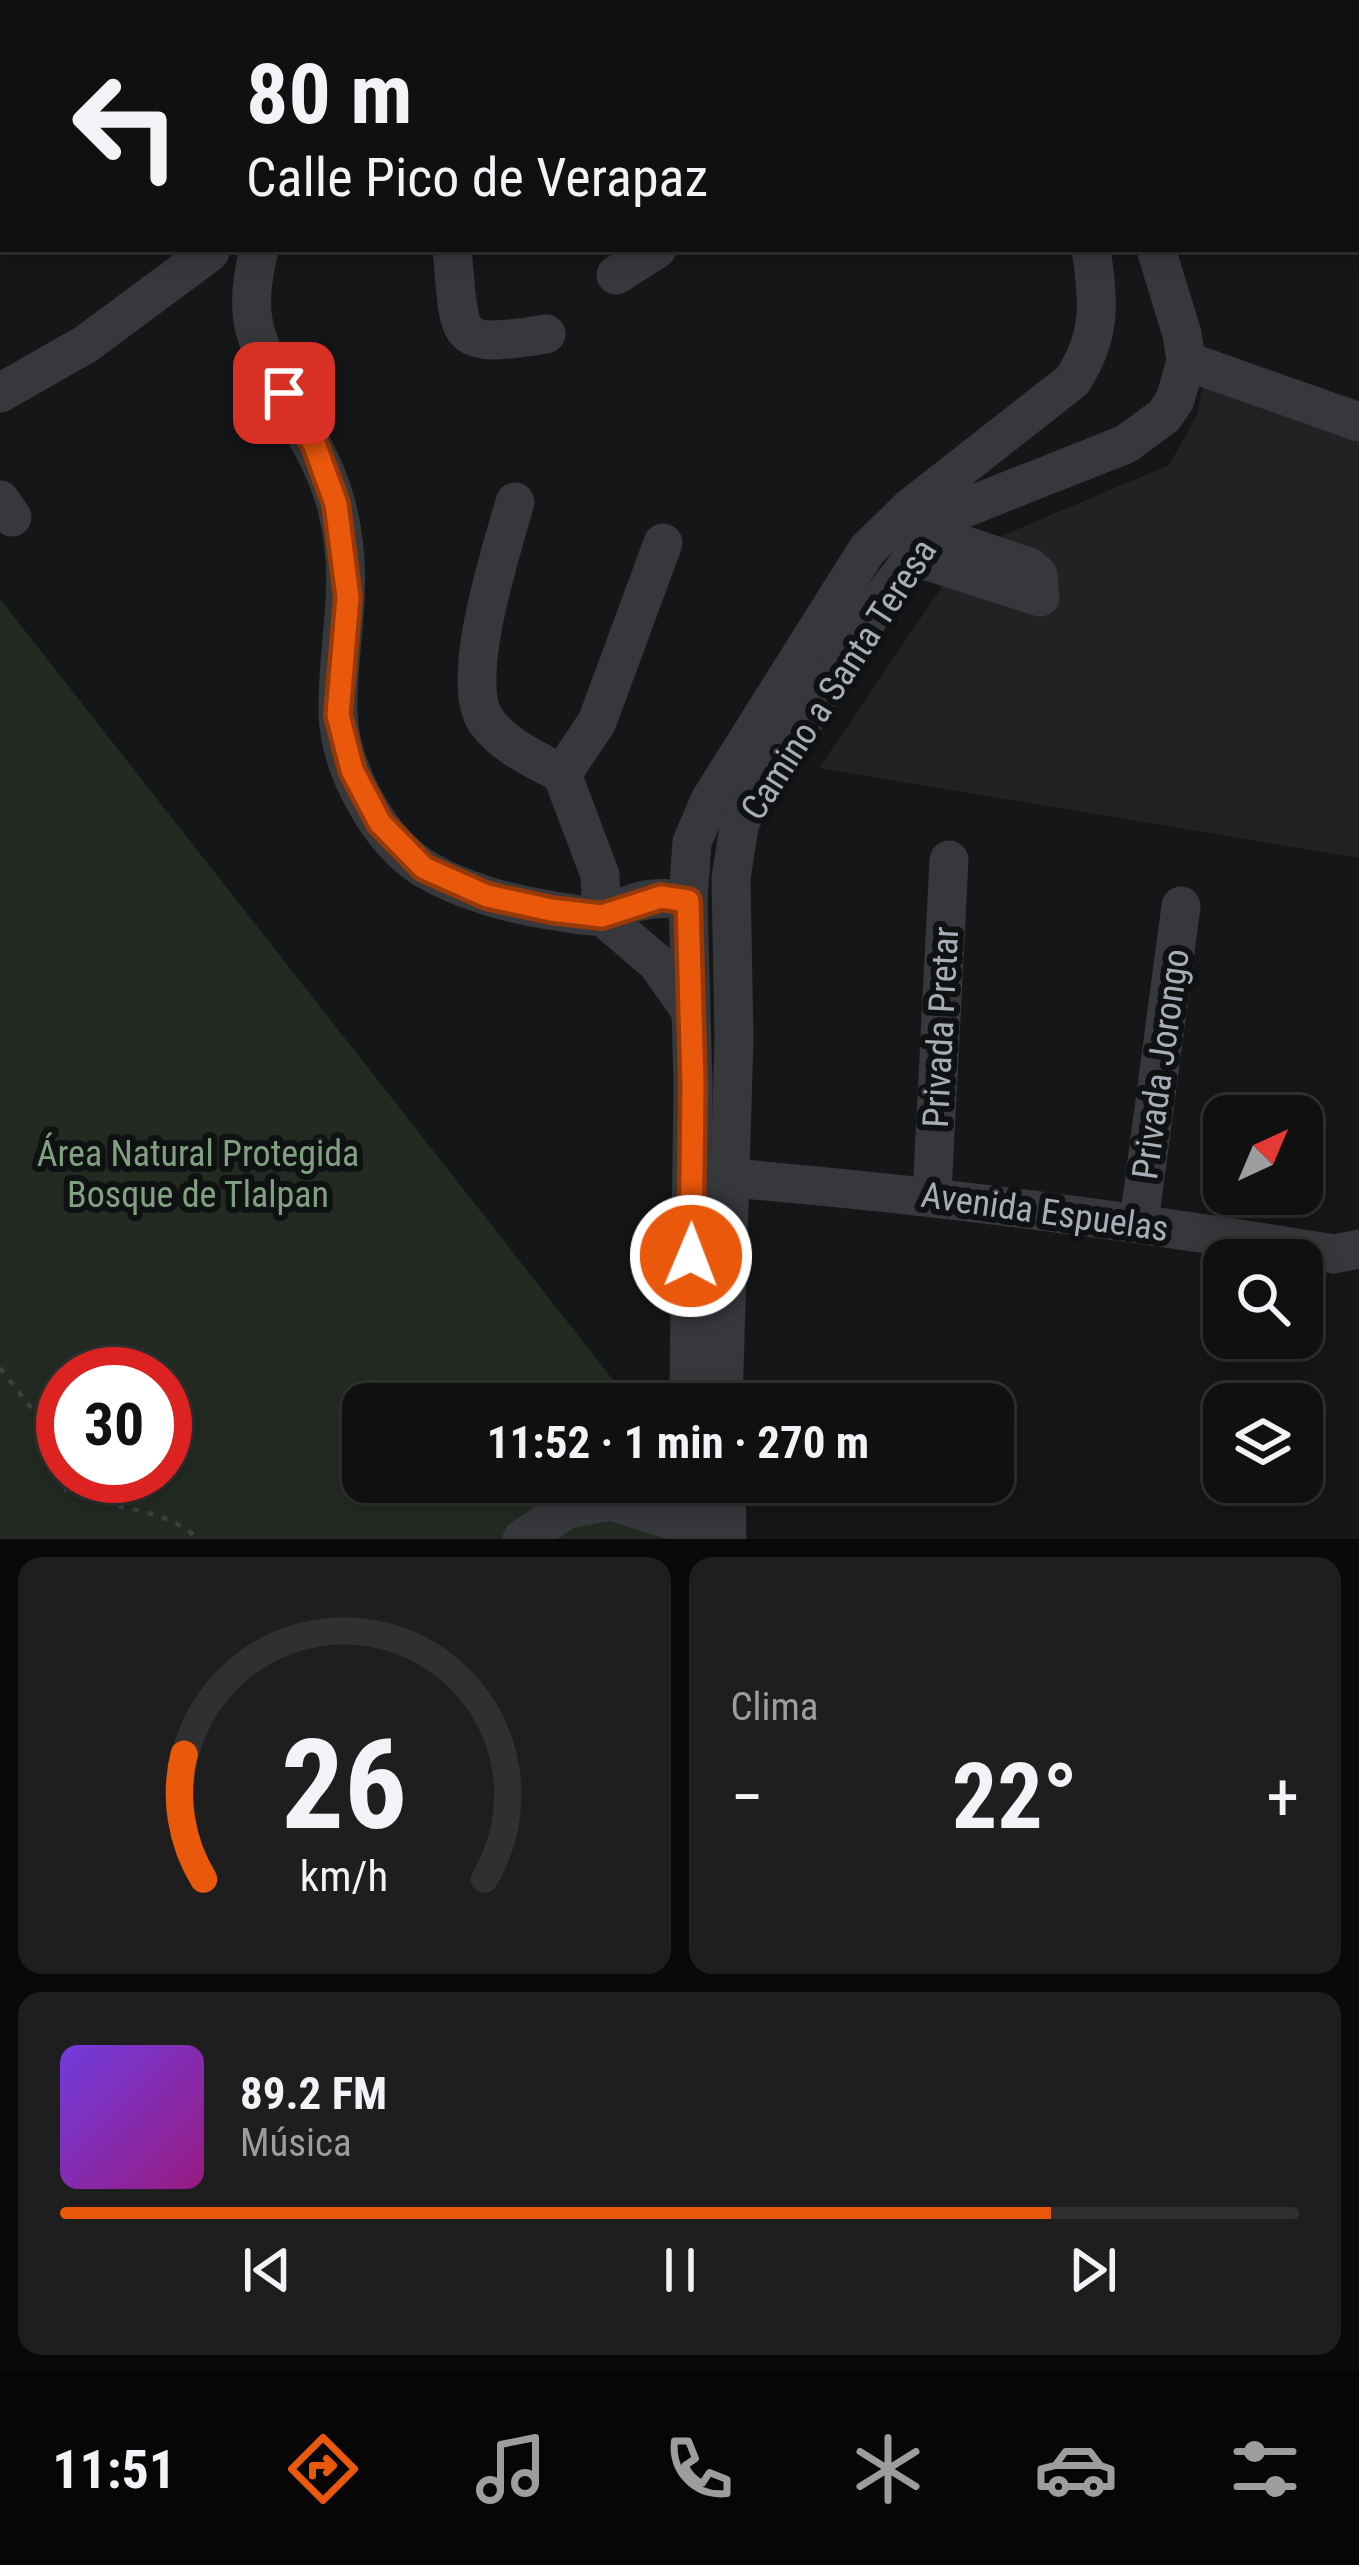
<!DOCTYPE html>
<html lang="es">
<head>
<meta charset="utf-8">
<style>
  body { margin:0; font-family:"Roboto Condensed",sans-serif; background:#1e1e1f; color:#f1f3f6; height:100vh; display:flex; flex-direction:column; font-size:45px; white-space:nowrap }
  * { box-sizing:border-box; margin:0 }
  p { font-size:39px; color:#9c9d9f }
  .icon { flex:none; width:66px; height:66px; fill:none; stroke:currentColor; stroke-width:2; stroke-linecap:round; stroke-linejoin:round }
  .map { position:relative; height:1539px; overflow:hidden }
  .drawer { display:flex; flex-direction:column; gap:18px; padding:18px; background:#090909; flex:1 }
  .drawer>* { flex:none }
  .banner { position:absolute; left:0px; top:0px; width:1359px; height:252px; box-shadow:0 6px 18px #0003,0 0 0 3px #303031; background:#101011; color:#f1f3f6; overflow:hidden }
  .needle { width:78px; rotate:44deg }
  .controls { position:absolute; left:1203px; top:1095px; display:grid; gap:24px }
  .controls a { display:grid; place-items:center; width:120px; height:120px; border-radius:24px; background:#101011; box-shadow:0 6px 18px #0003,0 0 0 3px #303031; font-size:60px }
  .speed { position:absolute; left:36px; top:1347px; display:flex; gap:24px; font-size:60px; font-weight:700; text-align:center }
  .speed>* { display:grid; place-content:center; width:156px; height:156px; border-radius:50%; background:#101011; box-shadow:0 6px 18px #0003,0 0 0 3px #303031; line-height:1 }
  .speed .limit { border:18px solid #d22; background:#fff; color:#111 }
  .pin { position:absolute; display:grid; place-items:center; width:102px; height:102px; color:#fff; margin:-51px; border-radius:24px; box-shadow:0 6px 18px #0006 }
  .me { position:absolute; width:132px; margin:-66px; rotate:1deg; stroke-linejoin:round; filter:drop-shadow(0 0 9px #0008) }
  .turn { display:flex; align-items:center; gap:42px; height:252px; padding:0 48px; font-size:54px }
  .turn .icon { width:156px; height:156px; stroke-width:2.5 }
  .turn b { display:block; font-size:84px; line-height:102px }
  .big { font-size:90px; font-weight:700; line-height:1.1 }
  .drawer .card { flex:1; display:flex; flex-direction:column; justify-content:center; gap:18px; min-width:0; padding:0 42px; border-radius:24px; background:#1e1e1f }
  .drawer .dial { align-items:center; gap:0 }
  .dial svg { height:312px; overflow:visible; fill:none; stroke:#303031; stroke-width:7; stroke-linecap:round; text-anchor:middle }
  .dial text { fill:#f1f3f6; stroke:none }
  .song { display:flex; align-items:center; gap:36px }
  .cover { width:144px; height:144px; border-radius:18px; background:linear-gradient(135deg,hsl(260 70% 55%),hsl(310 70% 35%)) }
  .played { height:12px; border-radius:6px; background:linear-gradient(90deg,#ea580c 80%,#303031 80%) }
  .keys { display:flex; justify-content:space-around; direction:ltr }
  .heat { display:flex; justify-content:space-between; align-items:center; font-size:66px; direction:ltr }
  .drawer .tiles { flex:1; display:grid; gap:18px; grid-template-columns:1fr 1fr }
  .card:last-child { grid-column:span 2 }
  .trip { position:absolute; left:342px; top:1383px; width:672px; height:120px; border-radius:24px; background:#101011; box-shadow:0 6px 18px #0003,0 0 0 3px #303031; font-weight:700; line-height:120px; text-align:center }
  .dock { display:flex; height:192px; justify-content:space-around; align-items:center; background:#060607; color:#9c9d9f }
  .dock .icon { width:84px; height:84px }
  .dock .on { color:#ea580c }
  .dock b { font-size:54px; color:#f1f3f6 }
  .map>svg:first-child { display:block }
  .built { fill:#212224 }
  .green { fill:#222a22; fill-rule:evenodd }
  .lines { fill:none; stroke-linecap:round; stroke-linejoin:round }
  .path { stroke:#3d3f43; stroke-width:4.5; stroke-dasharray:6 9; stroke-linecap:butt }
  .minor { stroke:#37383c; stroke-width:39 }
  .route-casing { stroke:#983908; stroke-width:30 }
  .route { stroke:#ea580c; stroke-width:21 }
  .labels { text-anchor:middle; stroke-width:12; stroke-linejoin:round; paint-order:stroke }
  .street-label { font-size:36px; fill:#a8adb7; stroke:#101112 }
  .park-label { font-size:36px; fill:#80a180; stroke:#101112 }
</style>
</head>
<body>
<div class="map">
<svg width="1359" height="1539" viewBox="0 0 1359 1539">
  <rect width="100%" height="100%" fill="#151617"/>
  <path class="built" d="M1207 364 1359 416V858L819 768 941 588 999 537 1169 465 1197 415Z"/>
  <path class="green" d="M0 599 632 1404H363V1482H696L706 1503 709 1539H0ZM63 1374H165V1476H63Z"/>
  <g class="lines">
    <path class="path" d="M0 1368 39 1418 66 1490C108 1511 163 1505 198 1539"/>
    <g class="minor">
      <path d="M575 0 579 3"/>
      <path d="M844 0 845 3"/>
      <path d="M994 0 995 3"/>
      <path d="M1057 0 1058 3"/>
      <path d="M500 3V0"/>
      <path d="M742 3 744 0"/>
      <path d="M0 190 3 187"/>
      <path d="M259 249C253 275 248 304 255 330 272 391 319 440 336 504 357 584 337 637 338 713 340 768 378 840 425 869 462 891 512 905 555 911 569 913 587 917 600 916 612 915 624 907 634 903 653 897 669 898 688 900"/>
      <path d="M452 249C461 338 449 350 546 334"/>
      <path d="M616 275 657 249"/>
      <path d="M1186 361 1359 422"/>
      <path d="M0 393 86 344 210 252"/>
      <path d="M0 500 12 517"/>
      <path d="M515 502C502 549 458 681 486 721 505 747 535 759 562 774"/>
      <path d="M912 556 1040 597 1038 575 1029 567 931 534"/>
      <path d="M602 916 600 875 562 774 597 722 663 543"/>
      <path d="M602 916 657 963 688 1007"/>
      <path d="M730 1178C933 1195 1133 1221 1334 1254L1359 1249"/>
      <path d="M932 1195 949 860"/>
      <path d="M1139 1222 1181 906"/>
      <path d="M704 1404 689 1384 693 1085 688 900 692 842 710 800 867 550 911 507 1072 381C1102 336 1099 300 1091 249"/>
      <path d="M723 1404 734 1039 731 878 740 821 875 608 931 534 957 511 1126 444 1164 416 1175 400 1186 361 1182 334 1156 249"/>
      <path d="M726 1482 727 1539"/>
      <path d="M522 1539 567 1509 611 1501 671 1520 708 1522"/>
    </g>
  </g>
  <g class="lines">
    <defs>
      <path id="route" d="M284 393 315 446 336 504 348 597 338 715 352 770 380 823 424 868 487 896 551 910 602 916 661 897 688 901 693 1085 691 1256"/>
    </defs>
    <use href="#route" class="route-casing"/>
    <use href="#route" class="route"/>
  </g>
  <g class="labels">
    <g class="street-label">
      <text transform="translate(838 679) rotate(-57)" y="13">Camino a Santa Teresa</text>
      <text transform="translate(940 1027) rotate(-87)" y="13">Privada Pretar</text>
      <text transform="translate(1160 1064) rotate(-82)" y="13">Privada Jorongo</text>
      <text transform="translate(1045 1211) rotate(8)" y="13">Avenida Espuelas</text>
    </g>
    <g class="park-label">
      <text x="198" y="1166">Área Natural Protegida<tspan x="198" dy="41">Bosque de Tlalpan</tspan></text>
    </g>
  </g>
</svg>
<div class="controls">
<a><svg class="needle" viewBox="-14 -14 28 28"><path d="M0-13l5 13h-10z" fill="#e53935"/><path d="M0 13l5-13h-10z" fill="#9c9d9f"/></svg></a>
<a><svg class="icon" aria-label="search" viewBox="0 0 24 24"><circle cx="10" cy="10" r="6"/><path d="M15 15l6 6"/></svg></a>
<a><svg class="icon" aria-label="layers" viewBox="0 0 24 24"><path d="M12 4l9 5-9 5-9-5zM3 14l9 5 9-5"/></svg></a>
</div>
<div class="speed"><div class="limit">30</div></div>
<div class="pin" style="left:284px;top:393px;background:#d93025"><svg class="icon" aria-label="arrive" viewBox="0 0 24 24"><path d="M6 21V4h12l-3 4 3 4H6"/></svg></div>
<svg class="me" style="left:691px;top:1256px" viewBox="-20 -20 40 40"><circle r="17" fill="#ea580c" stroke="#fff" stroke-width="3"/><path d="M0-11L8 9 0 5-8 9z" fill="#fff"/></svg>
<div class="trip">11:52 · 1 min · 270 m</div>
<div class="banner">
<div class="turn"><svg class="icon" aria-label="left" viewBox="0 0 24 24"><path d="M17 20v-9H6M10 6l-5 5 5 5"/></svg><div><b>80 m</b>Calle Pico de Verapaz</div></div>
</div>
</div>
<section class="drawer">
<div class="tiles">
<div class="card dial"><svg viewBox="0 0 100 80">
<path d="M14 69A42 42 0 1 1 86 69"/>
<path d="M14 69A42 42 0 0 1 9 37" stroke="#ea580c"/>
<text x="50" y="56" font-size="32" font-weight="700">26</text>
<text x="50" y="72" font-size="11">km/h</text>
</svg></div>
<div class="card"><p>Clima</p>
<div class="heat"><a>−</a><b class="big">22°</b><a>+</a></div>
</div>
<div class="card">
<div class="song"><i class="cover"></i><div><b>89.2 FM</b><p>Música</p></div></div>
<div class="played"></div>
<div class="keys"><svg class="icon" aria-label="previous" viewBox="0 0 24 24"><path d="M18 5L8 12l10 7zM5 5v14"/></svg><svg class="icon" aria-label="pause" viewBox="0 0 24 24"><path d="M8 5v14M16 5v14"/></svg><svg class="icon" aria-label="next" viewBox="0 0 24 24"><path d="M6 5l10 7-10 7zM19 5v14"/></svg></div>
</div>
</div>
</section>
<nav class="dock">
<b>11:51</b>
<svg class="icon on" aria-label="directions" viewBox="0 0 24 24"><path d="M12 3l9 9-9 9-9-9zM9 14v-3h6M13 9l2 2-2 2"/></svg>
<svg class="icon" aria-label="music" viewBox="0 0 24 24"><path d="M9 18V5l10-2v13"/><circle cx="6" cy="18" r="3"/><circle cx="16" cy="16" r="3"/></svg>
<svg class="icon" aria-label="phone" viewBox="0 0 24 24"><path d="M5 4h4l2 5-3 2q2 4 5 5l2-3 5 2v4C11 20 4 13 5 4z"/></svg>
<svg class="icon" aria-label="climate" viewBox="0 0 24 24"><path d="M12 3v18M4 7l16 10M4 17L20 7"/></svg>
<svg class="icon" aria-label="car" viewBox="0 0 24 24"><path d="M5 17H2v-5l4-1 3-4h7l3 4 3 1v5h-3M9 17h6M6 11h13"/><circle cx="7" cy="17" r="2"/><circle cx="17" cy="17" r="2"/></svg>
<svg class="icon" aria-label="filters" viewBox="0 0 24 24"><path d="M4 7h16M4 17h16"/><circle cx="9" cy="7" r="2"/><circle cx="15" cy="17" r="2"/></svg>
</nav>
</body>
</html>
